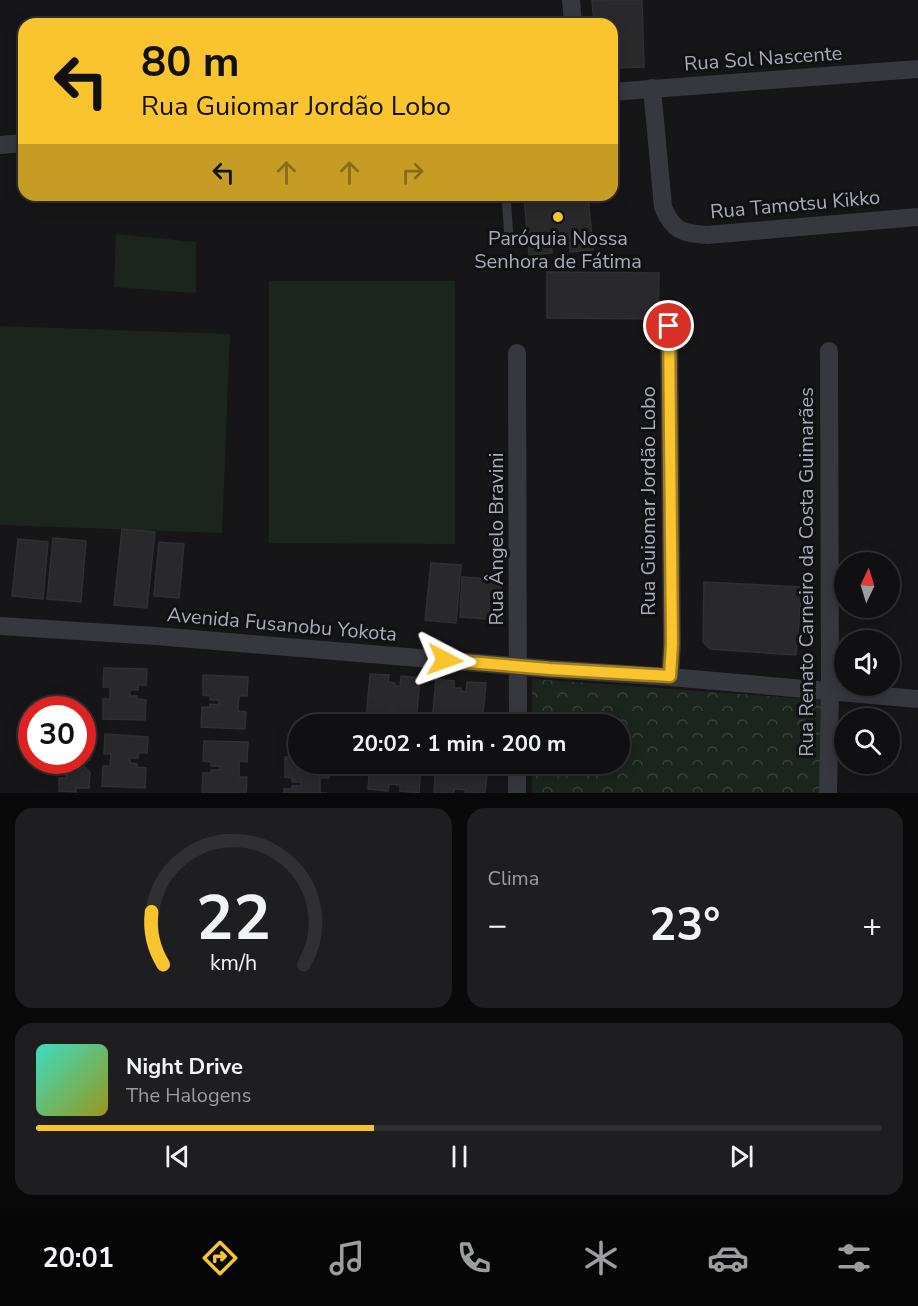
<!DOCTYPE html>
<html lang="pt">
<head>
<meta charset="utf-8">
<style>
  body { margin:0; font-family:"Nunito Sans",sans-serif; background:#1e1e20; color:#f1f3f6; height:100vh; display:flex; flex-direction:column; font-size:22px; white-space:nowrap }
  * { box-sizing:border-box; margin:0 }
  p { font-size:20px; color:#9c9d9f }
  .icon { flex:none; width:33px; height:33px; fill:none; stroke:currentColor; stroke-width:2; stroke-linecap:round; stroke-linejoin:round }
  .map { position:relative; height:793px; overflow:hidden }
  .side { display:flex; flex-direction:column; gap:15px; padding:15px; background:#09090a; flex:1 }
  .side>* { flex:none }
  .banner { position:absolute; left:18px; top:18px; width:600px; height:183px; border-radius:18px; box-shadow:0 3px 15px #0003,0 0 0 2px #303032; background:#f9c42e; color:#111; overflow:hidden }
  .needle { width:39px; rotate:4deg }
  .buttons { position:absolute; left:834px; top:552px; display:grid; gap:12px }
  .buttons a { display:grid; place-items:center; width:66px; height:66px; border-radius:50%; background:#101012; box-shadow:0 3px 15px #0003,0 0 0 2px #303032; font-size:30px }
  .speed { position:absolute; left:18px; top:696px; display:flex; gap:12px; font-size:30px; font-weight:700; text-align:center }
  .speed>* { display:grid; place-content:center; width:78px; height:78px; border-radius:50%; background:#101012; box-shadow:0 3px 15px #0003,0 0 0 2px #303032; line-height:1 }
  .speed .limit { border:9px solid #d22; background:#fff; color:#111 }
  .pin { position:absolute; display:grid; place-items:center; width:51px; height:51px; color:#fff; margin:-26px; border:3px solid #fff; border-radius:50%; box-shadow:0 2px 6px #0007 }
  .me { position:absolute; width:66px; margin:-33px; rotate:94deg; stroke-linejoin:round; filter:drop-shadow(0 0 4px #0008) }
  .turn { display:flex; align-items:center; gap:21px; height:126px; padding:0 24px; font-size:27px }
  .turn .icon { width:78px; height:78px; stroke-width:2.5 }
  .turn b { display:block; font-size:42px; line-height:51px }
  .lanes { display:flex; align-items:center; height:57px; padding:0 24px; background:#0003; justify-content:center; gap:30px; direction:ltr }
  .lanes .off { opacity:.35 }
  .big { font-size:45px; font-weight:700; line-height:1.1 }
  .side .widget { flex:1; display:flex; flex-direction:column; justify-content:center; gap:9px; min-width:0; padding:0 21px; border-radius:18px; background:#1e1e20 }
  .side .dial { align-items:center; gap:0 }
  .dial svg { height:156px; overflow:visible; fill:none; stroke:#303032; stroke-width:7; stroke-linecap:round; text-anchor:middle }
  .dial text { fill:#f1f3f6; stroke:none }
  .song { display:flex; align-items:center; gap:18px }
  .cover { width:72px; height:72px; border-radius:9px; background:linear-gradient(135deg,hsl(170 70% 55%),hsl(60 70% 35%)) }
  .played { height:6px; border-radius:3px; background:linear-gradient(90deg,#f9c42e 40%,#303032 40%) }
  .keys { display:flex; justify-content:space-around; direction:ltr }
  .heat { display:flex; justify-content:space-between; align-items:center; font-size:33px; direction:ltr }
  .side .tiles { flex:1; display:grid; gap:15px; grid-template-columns:1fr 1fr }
  .widget:last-child { grid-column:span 2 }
  .trip { position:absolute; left:288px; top:714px; width:342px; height:60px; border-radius:30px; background:#101012; box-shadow:0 3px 15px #0003,0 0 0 2px #303032; font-weight:700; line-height:60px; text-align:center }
  .tabs { display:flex; height:96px; justify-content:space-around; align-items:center; background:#060607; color:#9c9d9f }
  .tabs .icon { width:42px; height:42px }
  .tabs .active { color:#f9c42e }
  .tabs b { font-size:27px; color:#f1f3f6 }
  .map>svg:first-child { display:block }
  .park { fill:url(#park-crowns) }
  .garden { fill:#1c241e }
  .building { fill:#29292c; stroke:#303034; stroke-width:1.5 }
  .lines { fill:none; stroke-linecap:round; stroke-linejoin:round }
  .lane { stroke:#37383e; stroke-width:9 }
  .street { stroke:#37383e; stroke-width:18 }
  .route-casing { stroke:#a27f1e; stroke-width:15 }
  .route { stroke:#f9c42e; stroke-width:10 }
  .poi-dot { fill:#f9c42e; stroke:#111113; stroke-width:2 }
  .labels { text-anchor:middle; stroke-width:6; stroke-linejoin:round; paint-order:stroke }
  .street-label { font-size:20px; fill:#a8acb9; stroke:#111113 }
  .poi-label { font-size:20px; fill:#a8acb9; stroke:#111113 }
</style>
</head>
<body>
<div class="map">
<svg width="918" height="793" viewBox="0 0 918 793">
  <defs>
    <pattern id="park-crowns" width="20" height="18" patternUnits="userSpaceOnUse" patternTransform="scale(1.5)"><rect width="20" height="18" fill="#1c241e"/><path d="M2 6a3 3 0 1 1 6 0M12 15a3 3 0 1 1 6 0" fill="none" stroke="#3a413d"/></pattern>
  </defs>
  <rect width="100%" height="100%" fill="#161618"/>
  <path class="park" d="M532 679 822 700 820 793H532V764H620V724H532Z"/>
  <g class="garden">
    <path d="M116 234 196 242V293L114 287Z"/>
    <path d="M269 281H455V544L269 543Z"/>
    <path d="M0 326 230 334 222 533 0 525Z"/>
  </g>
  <g class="building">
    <path d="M592 0H642L644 67 612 68V24H594Z"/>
    <path d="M524 195H588L593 250 570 252 569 240 551 241 552 253 529 255Z"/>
    <path d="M547 272 659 273 658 319 547 318Z"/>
    <path d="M122 529 155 532 147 608 114 605Z"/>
    <path d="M53 538 86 541 81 602 47 599Z"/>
    <path d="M18 539 48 542 43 599 12 596Z"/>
    <path d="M159 542 184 544 179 598 154 596Z"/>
    <path d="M431 563 461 565 456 623 425 620Z"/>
    <path d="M462 577 502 580 500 620 460 617Z"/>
    <path d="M704 582 802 587 796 655 710 649 703 642Z"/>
    <path d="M104 668 147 669 146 685H138V690H130V696H137V699L146 700 145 720 103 719V699H110V687H103Z"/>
    <path d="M370 674 389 675 388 682 395 683V686H400L401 676 420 678 416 724 398 722V715H395V711H390V714H386V721L366 720Z"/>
    <path d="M203 675 248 677 247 696H239L238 711 246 712 245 729 201 727 202 707H210V704L219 705V700H210V696L203 695Z"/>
    <path d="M436 679 454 681V688H461V691L466 692 467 682 486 683 482 724H464V720H460V717L456 716 455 720 452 719V724H432Z"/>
    <path d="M105 734 148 737 147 753H138V758H130V763L137 764V767L146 768 145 788 102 786 103 766H110L111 754H104Z"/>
    <path d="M82 737H91L90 760 82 764 90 773 89 788H76V792L59 791V778H66V774H60V769H56V760H82Z"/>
    <path d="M204 741 248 742 247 762 239 761V777H247L246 793H202L203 773H211V770H220V766H211V762L203 761Z"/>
    <path d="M285 757H298V764H329V778H320V793H327H284V789H292V786H301V782H292V778L285 777Z"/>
    <path d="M370 764H421L419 793 400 791V785L389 784 388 791 368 789Z"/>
    <path d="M436 764H459L458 766 463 767V764H488L485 793H465L466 790 454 789V793H434Z"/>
  </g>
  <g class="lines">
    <path class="lane" d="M506 195 509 238"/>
    <g class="street">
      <path d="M571 0 573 24"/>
      <path d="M652 88 663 207C673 231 682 233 707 235L918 217"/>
      <path d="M612 92 918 69"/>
      <path d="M0 145 24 143"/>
      <path d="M669 326 672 644 670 677"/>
      <path d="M517 353 518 724"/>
      <path d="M0 626 156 636 550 669 670 677 918 699"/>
      <path d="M517 793V764"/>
      <path d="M828 793 830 692 829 351"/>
    </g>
  </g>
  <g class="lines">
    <defs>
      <path id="route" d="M445 660 550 669 670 676 672 644 669 326"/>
    </defs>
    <use href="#route" class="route-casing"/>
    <use href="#route" class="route"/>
  </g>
  <circle class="poi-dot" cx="558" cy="217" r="6"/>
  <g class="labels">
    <g class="street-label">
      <text transform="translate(763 58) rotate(-4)" y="7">Rua Sol Nascente</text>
      <text transform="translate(795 204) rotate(-5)" y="7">Rua Tamotsu Kikko</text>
      <text transform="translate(648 501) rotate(-90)" y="7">Rua Guiomar Jordão Lobo</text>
      <text transform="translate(496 539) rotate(-90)" y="7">Rua Ângelo Bravini</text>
      <text transform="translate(806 572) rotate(-90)" y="7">Rua Renato Carneiro da Costa Guimarães</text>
      <text transform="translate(282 624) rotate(5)" y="7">Avenida Fusanobu Yokota</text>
    </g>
    <g class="poi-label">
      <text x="558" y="245">Paróquia Nossa<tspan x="558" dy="23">Senhora de Fátima</tspan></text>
    </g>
  </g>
</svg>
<div class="buttons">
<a><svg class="needle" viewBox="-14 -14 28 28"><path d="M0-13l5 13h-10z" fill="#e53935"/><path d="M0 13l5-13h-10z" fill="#9c9d9f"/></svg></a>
<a><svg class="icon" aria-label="sound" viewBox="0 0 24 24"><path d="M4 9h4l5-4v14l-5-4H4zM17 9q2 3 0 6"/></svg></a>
<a><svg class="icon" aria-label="search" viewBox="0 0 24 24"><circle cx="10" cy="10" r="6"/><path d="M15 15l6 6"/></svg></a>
</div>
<div class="speed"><div class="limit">30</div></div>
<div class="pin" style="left:669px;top:326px;background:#d93025"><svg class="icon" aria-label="arrive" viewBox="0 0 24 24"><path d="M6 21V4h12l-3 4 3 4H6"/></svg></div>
<svg class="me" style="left:445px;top:660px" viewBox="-20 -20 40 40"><path d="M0-17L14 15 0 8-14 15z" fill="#f9c42e" stroke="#fff" stroke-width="4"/></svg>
<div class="trip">20:02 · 1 min · 200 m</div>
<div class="banner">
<div class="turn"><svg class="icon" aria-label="left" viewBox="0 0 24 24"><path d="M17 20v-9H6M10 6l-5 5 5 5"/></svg><div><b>80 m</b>Rua Guiomar Jordão Lobo</div></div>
<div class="lanes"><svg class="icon" aria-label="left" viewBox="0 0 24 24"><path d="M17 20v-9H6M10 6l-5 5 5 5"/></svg><svg class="icon off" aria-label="ahead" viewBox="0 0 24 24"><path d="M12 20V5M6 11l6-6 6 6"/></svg><svg class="icon off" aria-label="ahead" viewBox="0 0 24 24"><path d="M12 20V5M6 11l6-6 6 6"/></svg><svg class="icon off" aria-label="right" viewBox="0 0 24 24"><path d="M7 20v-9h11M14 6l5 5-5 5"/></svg></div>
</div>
</div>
<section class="side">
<div class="tiles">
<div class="widget dial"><svg viewBox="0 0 100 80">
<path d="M14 69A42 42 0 1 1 86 69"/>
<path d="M14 69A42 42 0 0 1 8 42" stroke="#f9c42e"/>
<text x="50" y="56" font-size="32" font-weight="700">22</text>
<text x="50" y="72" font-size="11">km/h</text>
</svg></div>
<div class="widget"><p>Clima</p>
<div class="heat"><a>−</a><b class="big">23°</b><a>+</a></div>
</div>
<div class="widget">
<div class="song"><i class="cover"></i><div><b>Night Drive</b><p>The Halogens</p></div></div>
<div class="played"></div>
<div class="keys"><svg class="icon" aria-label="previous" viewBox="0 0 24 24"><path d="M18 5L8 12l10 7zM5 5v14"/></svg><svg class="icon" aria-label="pause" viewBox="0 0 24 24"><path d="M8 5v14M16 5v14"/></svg><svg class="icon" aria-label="next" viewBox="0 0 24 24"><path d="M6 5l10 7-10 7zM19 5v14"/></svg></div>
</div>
</div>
</section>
<nav class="tabs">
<b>20:01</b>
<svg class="icon active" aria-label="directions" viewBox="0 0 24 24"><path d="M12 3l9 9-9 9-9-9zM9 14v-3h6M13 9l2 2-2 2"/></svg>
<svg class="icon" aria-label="music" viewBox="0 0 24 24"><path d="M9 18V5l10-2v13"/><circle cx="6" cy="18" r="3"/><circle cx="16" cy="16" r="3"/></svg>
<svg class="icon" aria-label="phone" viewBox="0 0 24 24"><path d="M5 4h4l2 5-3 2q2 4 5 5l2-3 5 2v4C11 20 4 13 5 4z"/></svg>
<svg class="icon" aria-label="climate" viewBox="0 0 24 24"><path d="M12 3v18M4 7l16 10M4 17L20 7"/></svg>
<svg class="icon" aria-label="car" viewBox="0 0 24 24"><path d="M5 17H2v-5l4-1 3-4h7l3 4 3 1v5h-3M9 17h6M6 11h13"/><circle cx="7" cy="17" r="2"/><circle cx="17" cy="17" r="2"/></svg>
<svg class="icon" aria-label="filters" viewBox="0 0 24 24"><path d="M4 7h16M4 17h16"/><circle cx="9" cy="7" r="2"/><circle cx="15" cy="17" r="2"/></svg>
</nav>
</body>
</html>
